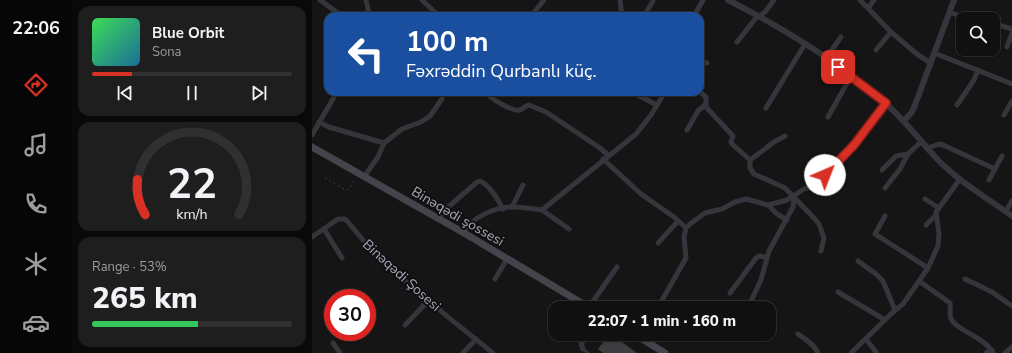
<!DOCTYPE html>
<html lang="en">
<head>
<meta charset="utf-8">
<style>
  body { margin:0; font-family:"Nunito Sans",sans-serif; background:#1e1e1e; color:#f1f3f6; height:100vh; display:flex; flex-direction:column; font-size:15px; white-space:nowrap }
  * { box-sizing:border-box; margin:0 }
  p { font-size:13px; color:#9c9d9f }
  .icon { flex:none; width:22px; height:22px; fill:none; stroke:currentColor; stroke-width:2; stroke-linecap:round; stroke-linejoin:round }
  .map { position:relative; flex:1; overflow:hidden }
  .sheet { display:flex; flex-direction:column; gap:6px; padding:6px; background:#090909; width:240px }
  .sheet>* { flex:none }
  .top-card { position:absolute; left:12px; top:12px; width:380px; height:84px; border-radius:12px; box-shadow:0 1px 3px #0004,0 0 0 1px #303030; background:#1a4fa0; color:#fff; overflow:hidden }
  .tools { position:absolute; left:644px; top:12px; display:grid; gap:8px }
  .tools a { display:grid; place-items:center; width:44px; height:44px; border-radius:8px; background:#101010; box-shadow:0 1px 3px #0004,0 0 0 1px #303030; font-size:20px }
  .speed { position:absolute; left:12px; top:289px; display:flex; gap:8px; font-size:20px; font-weight:700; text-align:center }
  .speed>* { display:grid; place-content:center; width:52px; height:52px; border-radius:50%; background:#101010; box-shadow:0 1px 3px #0004,0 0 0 1px #303030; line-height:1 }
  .speed .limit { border:6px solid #d22; background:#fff; color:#111 }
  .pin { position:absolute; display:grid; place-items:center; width:34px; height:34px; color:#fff; margin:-17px; border-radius:8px; box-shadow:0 2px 6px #0006 }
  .me { position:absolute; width:44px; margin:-22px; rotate:44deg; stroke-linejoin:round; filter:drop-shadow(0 0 3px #0008) }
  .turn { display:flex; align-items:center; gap:14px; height:84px; padding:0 16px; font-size:18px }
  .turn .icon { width:52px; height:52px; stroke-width:2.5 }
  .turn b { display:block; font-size:28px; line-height:34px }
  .big { font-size:30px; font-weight:800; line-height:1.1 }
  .sheet .tile { flex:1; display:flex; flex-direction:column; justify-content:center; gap:6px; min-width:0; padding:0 14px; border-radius:12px; background:#1e1e1e }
  .sheet .dial { align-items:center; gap:0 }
  .dial svg { height:104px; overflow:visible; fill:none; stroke:#303030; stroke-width:7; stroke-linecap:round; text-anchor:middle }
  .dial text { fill:#f1f3f6; stroke:none }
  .song { display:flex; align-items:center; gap:12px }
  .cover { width:48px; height:48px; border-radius:6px; background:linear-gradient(135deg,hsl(130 70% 55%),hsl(200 70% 35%)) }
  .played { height:4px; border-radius:2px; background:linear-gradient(90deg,#d93025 20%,#303030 20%) }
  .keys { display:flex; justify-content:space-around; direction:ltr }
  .charge { height:6px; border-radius:3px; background:linear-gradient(90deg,#34c759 53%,#303030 0) }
  .trip { position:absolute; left:236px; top:301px; width:228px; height:40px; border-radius:12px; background:#101010; box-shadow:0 1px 3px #0004,0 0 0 1px #303030; font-weight:800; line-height:40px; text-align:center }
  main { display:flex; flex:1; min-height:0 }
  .dock { display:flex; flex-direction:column; width:72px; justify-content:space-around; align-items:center; background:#060606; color:#9c9d9f }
  .dock .icon { width:28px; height:28px }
  .dock .active { color:#d93025 }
  .dock b { font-size:18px; color:#f1f3f6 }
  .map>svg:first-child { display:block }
  .building { fill:#3c3c41 }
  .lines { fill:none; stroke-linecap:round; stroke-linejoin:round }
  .path { stroke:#3b3c43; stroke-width:1; stroke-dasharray:2 3; stroke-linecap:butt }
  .service { stroke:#36353c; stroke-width:2.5 }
  .minor { stroke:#36353c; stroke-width:5 }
  .tertiary { stroke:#36353c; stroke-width:6 }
  .secondary { stroke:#43444c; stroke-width:7 }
  .route-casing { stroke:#8d1f18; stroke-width:10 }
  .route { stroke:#d93025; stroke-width:7 }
  .labels { text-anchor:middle; stroke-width:4; stroke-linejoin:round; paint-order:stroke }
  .street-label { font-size:14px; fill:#a6a8b7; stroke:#101011 }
</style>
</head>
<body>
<main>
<nav class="dock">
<b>22:06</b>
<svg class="icon active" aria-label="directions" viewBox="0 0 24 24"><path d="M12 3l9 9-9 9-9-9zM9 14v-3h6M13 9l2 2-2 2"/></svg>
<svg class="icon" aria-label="music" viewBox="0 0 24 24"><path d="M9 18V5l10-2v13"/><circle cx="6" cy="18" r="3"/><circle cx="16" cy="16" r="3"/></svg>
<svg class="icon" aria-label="phone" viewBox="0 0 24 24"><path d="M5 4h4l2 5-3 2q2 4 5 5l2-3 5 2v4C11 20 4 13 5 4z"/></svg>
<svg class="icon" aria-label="climate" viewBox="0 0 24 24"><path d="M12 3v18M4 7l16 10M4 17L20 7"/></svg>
<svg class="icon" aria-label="car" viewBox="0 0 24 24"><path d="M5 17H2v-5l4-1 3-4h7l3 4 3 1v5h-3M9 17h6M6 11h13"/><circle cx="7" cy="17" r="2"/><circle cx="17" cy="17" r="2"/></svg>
</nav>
<section class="sheet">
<div class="tile">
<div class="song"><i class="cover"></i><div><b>Blue Orbit</b><p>Sona</p></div></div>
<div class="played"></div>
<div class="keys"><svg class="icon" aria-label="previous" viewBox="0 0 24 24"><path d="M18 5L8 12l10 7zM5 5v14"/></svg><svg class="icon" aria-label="pause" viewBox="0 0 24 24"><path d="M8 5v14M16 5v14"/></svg><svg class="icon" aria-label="next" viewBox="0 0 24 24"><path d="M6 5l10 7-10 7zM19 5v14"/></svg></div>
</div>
<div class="tile dial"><svg viewBox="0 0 100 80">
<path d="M14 69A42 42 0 1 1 86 69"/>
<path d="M14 69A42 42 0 0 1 8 42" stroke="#d93025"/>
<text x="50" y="56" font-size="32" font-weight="700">22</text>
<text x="50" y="72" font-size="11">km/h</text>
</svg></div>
<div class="tile"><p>Range · 53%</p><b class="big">265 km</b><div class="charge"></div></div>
</section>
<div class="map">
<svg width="700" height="353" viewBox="0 0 700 353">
  <rect width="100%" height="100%" fill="#151516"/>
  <path class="building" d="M297 334H299L325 353H291L286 349Z"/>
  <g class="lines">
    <g class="path">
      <path d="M63 13 72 14"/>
      <path d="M39 15 52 14"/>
      <path d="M13 178 34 190 37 189 43 179"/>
    </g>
    <path class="service" d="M271 349 276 353"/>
    <g class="minor">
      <path d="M8 0 26 13 34 15"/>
      <path d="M54 0 57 13"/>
      <path d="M110 0 125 14"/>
      <path d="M308 0 310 16"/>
      <path d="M548 0 579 32 606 55 619 63"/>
      <path d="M557 7 562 0"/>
      <path d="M637 12 657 19"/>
      <path d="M78 15 81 16"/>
      <path d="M219 16 232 0"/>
      <path d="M332 16 341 1"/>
      <path d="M382 16 391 0"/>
      <path d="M681 23 700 29"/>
      <path d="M425 42 444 18 453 12 462 0"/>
      <path d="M695 47 700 33"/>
      <path d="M564 50 579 32"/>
      <path d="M622 53 700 84"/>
      <path d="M514 58 529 37"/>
      <path d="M388 60 395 63"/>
      <path d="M173 92C178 98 200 112 208 110 211 109 213 106 217 105L234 112 288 148 296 155"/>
      <path d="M320 92 345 105"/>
      <path d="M388 92 394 97V107L421 136 419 142 421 145 438 160V168L442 174 473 188 502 218 507 224 512 238 509 251"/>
      <path d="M645 105 662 80 666 70"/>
      <path d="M454 108 493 44"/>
      <path d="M692 115 700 101"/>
      <path d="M516 117 539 76"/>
      <path d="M7 122 17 127 72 143"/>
      <path d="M375 130 386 111 393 105"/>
      <path d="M0 135 25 92"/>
      <path d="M616 148 627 144 631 145 683 169"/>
      <path d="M291 159 329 194 362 217 374 228"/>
      <path d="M438 160 462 142 473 136"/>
      <path d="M570 170 584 156 596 154"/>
      <path d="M52 177 66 157 72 143 90 129 109 122 118 116 130 99"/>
      <path d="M677 180 690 156"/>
      <path d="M573 188 588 169 596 154 610 141"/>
      <path d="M613 199 627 208"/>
      <path d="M456 205 465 214 475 220"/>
      <path d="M200 207 211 185"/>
      <path d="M230 210 257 229"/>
      <path d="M694 211 700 201"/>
      <path d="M573 216 563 234 616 268"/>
      <path d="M126 219 134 209 165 182 168 181C178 185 186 200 191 209"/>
      <path d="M614 225 624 215"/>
      <path d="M12 229 30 258"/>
      <path d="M152 233C159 217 185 206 202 207 211 207 221 209 230 210L324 134 339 115 353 92"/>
      <path d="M0 237 26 219H33C44 230 52 243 64 254 100 289 141 321 181 353"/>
      <path d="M346 243 366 221"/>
      <path d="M546 261 564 274 571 281 583 310"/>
      <path d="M183 279 195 259"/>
      <path d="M653 279 680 292 700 306"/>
      <path d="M607 281 638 303C639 308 637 315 639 319 645 331 673 337 681 353"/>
      <path d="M526 292 573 320"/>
      <path d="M418 293 444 258 447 256 454 257"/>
      <path d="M445 305 439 303V301L449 280 457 251 481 207 482 197"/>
      <path d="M277 307 305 267"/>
      <path d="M349 308V302L374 258 372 237 374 228 378 224 393 213 410 209 423 202 434 199 456 205 475 200 492 189 504 185 542 145 574 103"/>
      <path d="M93 325 117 300"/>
      <path d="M486 334C493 339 503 345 506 353"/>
      <path d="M554 339 564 352"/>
      <path d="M21 343 28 353"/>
      <path d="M337 343 342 334"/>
      <path d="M271 349 269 344 276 334"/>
      <path d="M151 353 164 339"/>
      <path d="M539 353 580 313 591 304 616 268 626 246 627 234 624 212 648 179"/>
      <path d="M674 353 680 350"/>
      <path d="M693 353 700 347"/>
    </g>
    <g class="tertiary">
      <path d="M416 0C471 28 526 61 573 103 593 120 609 142 627 161 649 183 675 198 700 216"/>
      <path d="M592 121 600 112 603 105 642 0"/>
    </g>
    <g class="secondary">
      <path d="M0 147 152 233 278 308"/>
      <path d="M322 334 353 353"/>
    </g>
  </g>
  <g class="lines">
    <defs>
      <path id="route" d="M513 175 542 145 574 103 526 67"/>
    </defs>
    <use href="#route" class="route-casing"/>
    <use href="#route" class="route"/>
  </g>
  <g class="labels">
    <g class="street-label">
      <text transform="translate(146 216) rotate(30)" y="5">Binəqədi şossesi</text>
      <text transform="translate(90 275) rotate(42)" y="5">Binəqədi Şosesi</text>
    </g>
  </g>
</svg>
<div class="tools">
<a><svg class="icon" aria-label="search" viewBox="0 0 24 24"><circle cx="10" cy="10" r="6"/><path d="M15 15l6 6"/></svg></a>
</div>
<div class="speed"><div class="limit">30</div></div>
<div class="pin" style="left:526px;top:67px;background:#d93025"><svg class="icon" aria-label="arrive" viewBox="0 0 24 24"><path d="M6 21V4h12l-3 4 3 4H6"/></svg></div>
<svg class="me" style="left:513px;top:175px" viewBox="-20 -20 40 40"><circle r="19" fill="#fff"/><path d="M0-13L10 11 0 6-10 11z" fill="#d93025"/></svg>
<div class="trip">22:07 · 1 min · 160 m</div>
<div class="top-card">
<div class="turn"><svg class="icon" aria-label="left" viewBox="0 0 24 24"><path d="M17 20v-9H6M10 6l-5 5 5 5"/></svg><div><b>100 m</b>Fəxrəddin Qurbanlı küç.</div></div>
</div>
</div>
</main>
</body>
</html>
